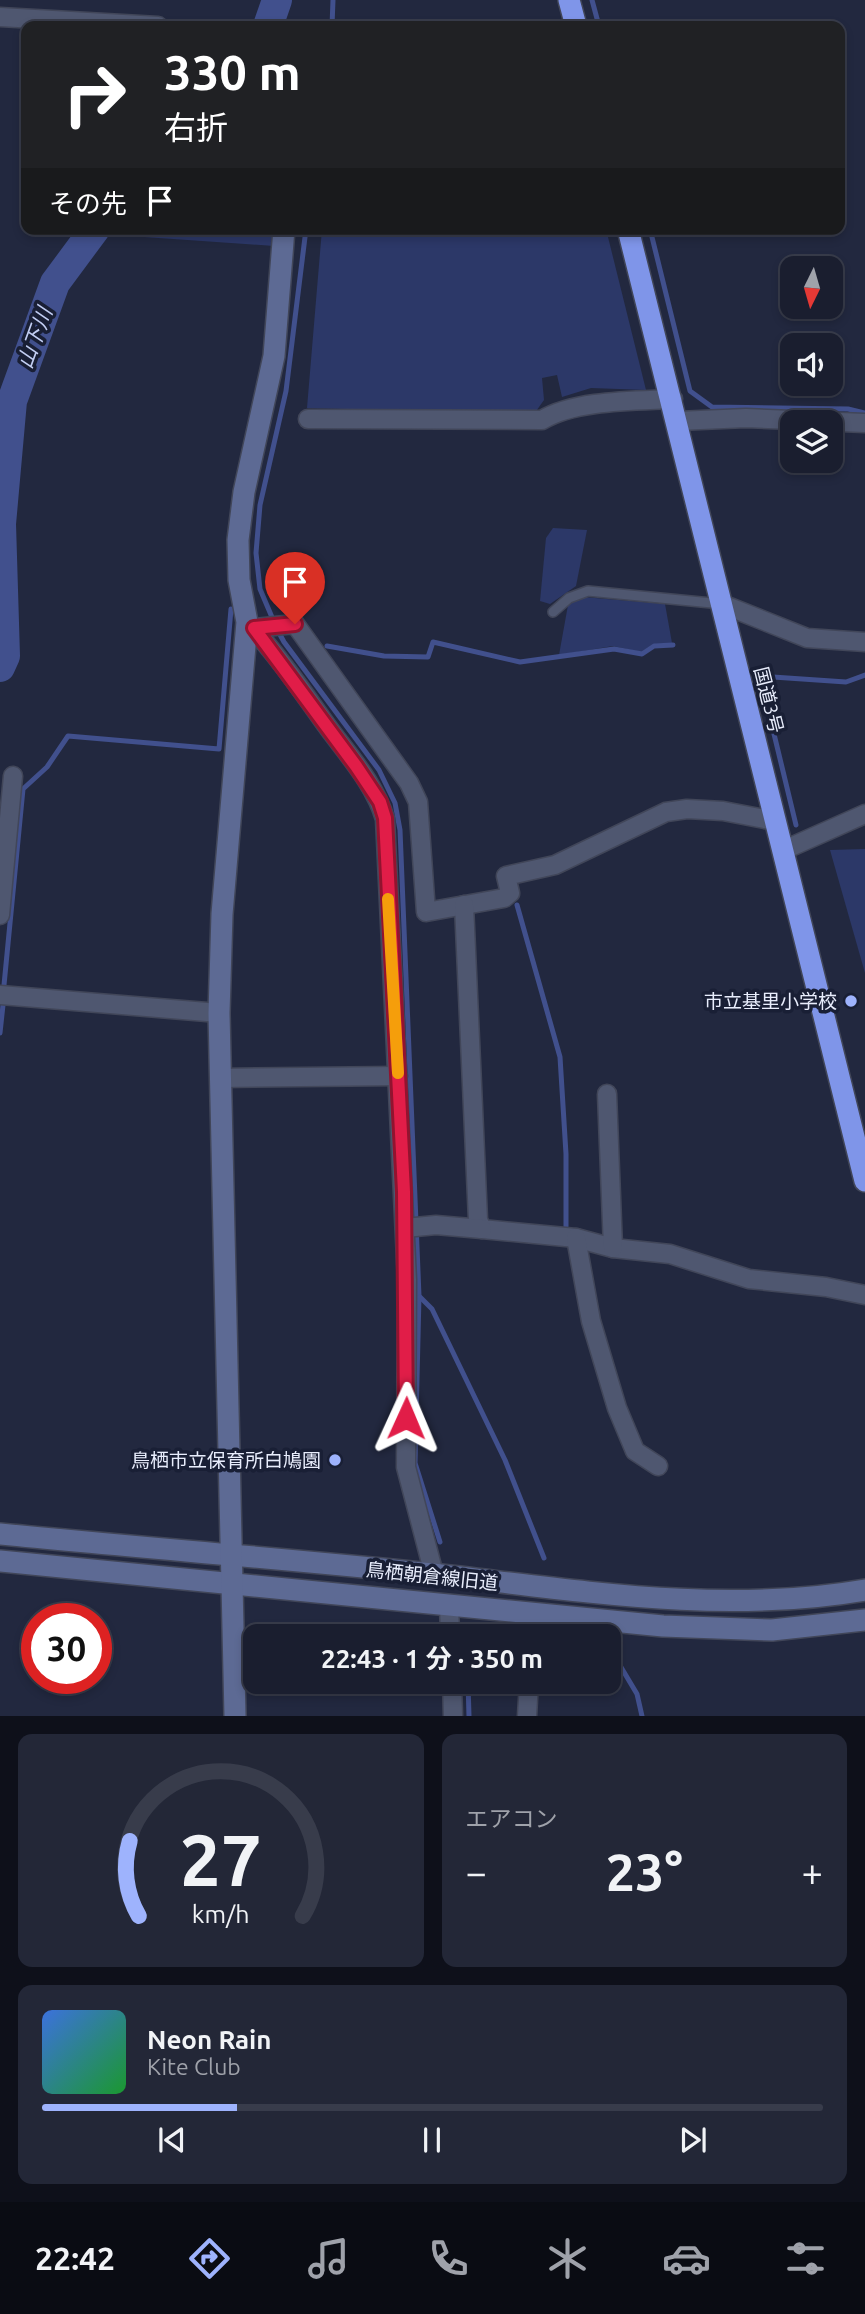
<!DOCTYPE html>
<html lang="ja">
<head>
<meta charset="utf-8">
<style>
  body { margin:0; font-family:Ubuntu,"Noto Sans JP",sans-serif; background:#232737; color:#f1f3f6; height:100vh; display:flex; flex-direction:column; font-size:26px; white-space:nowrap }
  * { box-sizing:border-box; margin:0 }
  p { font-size:23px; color:#9fa2aa }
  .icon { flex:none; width:38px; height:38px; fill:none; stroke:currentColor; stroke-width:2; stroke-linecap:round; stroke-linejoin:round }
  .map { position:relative; height:1716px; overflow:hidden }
  .drawer { display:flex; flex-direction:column; gap:18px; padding:18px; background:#0e101a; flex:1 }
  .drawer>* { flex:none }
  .banner { position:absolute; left:21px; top:21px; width:824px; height:214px; border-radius:14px; box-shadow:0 4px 10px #0003,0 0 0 2px #383c4b; background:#202124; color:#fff; overflow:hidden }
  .needle { width:46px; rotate:185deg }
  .controls { position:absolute; left:780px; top:256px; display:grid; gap:14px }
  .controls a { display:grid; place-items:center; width:63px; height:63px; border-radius:14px; background:#1a1e2f; box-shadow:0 4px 10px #0003,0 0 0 2px #383c4b; font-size:35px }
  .speed { position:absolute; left:21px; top:1603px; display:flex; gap:14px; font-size:35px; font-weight:700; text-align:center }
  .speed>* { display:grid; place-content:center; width:91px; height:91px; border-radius:50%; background:#1a1e2f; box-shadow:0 4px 10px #0003,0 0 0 2px #383c4b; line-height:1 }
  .speed .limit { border:10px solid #d22; background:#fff; color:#111 }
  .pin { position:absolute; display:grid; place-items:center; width:60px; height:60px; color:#fff; margin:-72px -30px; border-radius:50% 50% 50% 0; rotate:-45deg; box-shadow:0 0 7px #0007 }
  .pin .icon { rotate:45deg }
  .me { position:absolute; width:77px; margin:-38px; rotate:1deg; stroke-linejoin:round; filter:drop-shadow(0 0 5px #0008) }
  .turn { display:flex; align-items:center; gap:24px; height:147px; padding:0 28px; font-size:32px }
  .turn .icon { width:91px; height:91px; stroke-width:2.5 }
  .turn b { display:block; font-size:49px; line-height:60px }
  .then { display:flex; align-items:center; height:66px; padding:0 28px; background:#0003; gap:14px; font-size:26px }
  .big { font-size:52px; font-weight:700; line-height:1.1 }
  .drawer .tile { flex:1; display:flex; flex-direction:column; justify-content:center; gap:10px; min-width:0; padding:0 24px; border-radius:14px; background:#232737 }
  .drawer .dial { align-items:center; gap:0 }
  .dial svg { height:182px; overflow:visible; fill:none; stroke:#383c4b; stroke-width:7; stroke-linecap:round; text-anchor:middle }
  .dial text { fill:#f1f3f6; stroke:none }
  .song { display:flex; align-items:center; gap:21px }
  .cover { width:84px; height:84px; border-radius:10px; background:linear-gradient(135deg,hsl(220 70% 55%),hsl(130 70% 35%)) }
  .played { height:7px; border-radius:4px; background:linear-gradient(90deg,#9eb3fd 25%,#383c4b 25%) }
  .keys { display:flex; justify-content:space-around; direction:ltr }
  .heat { display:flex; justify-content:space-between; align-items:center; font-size:38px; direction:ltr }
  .drawer .tiles { flex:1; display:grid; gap:18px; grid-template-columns:1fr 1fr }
  .tile:last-child { grid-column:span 2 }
  .trip { position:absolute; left:243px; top:1624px; width:378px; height:70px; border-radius:14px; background:#1a1e2f; box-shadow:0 4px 10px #0003,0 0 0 2px #383c4b; font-weight:700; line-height:70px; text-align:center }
  .tab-bar { display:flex; height:112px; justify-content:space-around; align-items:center; background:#0a0c13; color:#9fa2aa }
  .tab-bar .icon { width:49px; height:49px }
  .tab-bar .current { color:#9eb3fd }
  .tab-bar b { font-size:32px; color:#f1f3f6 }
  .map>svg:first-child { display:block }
  .green { fill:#2c3868 }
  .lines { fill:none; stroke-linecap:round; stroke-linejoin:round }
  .stream { stroke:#41508d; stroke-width:5 }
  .river { stroke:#41508d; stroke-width:30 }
  .lane-casing { stroke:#414659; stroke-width:12 }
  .street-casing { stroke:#414659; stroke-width:21 }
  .secondary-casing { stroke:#414659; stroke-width:24 }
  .highway-casing { stroke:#414659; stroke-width:24 }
  .lane { stroke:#4f5770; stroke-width:9 }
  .street { stroke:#4f5770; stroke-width:18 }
  .secondary { stroke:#5d6a94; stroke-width:21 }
  .highway { stroke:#7f95e9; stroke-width:21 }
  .route-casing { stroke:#92132f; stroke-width:18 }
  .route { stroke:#e11d48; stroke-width:12 }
  .slow { stroke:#f59e0b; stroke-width:12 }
  .poi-dot { fill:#9eb3fd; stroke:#191f35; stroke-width:2.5 }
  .labels { text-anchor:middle; stroke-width:7; stroke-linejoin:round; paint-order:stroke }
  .street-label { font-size:19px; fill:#e8edfc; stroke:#191f35 }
  .poi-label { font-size:19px; fill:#e8edfc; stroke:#191f35; text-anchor:end }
  .water-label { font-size:21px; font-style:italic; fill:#c2cef3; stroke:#191f35 }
</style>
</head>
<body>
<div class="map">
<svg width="865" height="1716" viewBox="0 0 865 1716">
  <rect width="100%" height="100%" fill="#22283f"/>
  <g class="green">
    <path d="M154 229H276L274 246 144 237Z"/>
    <path d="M322 229H606L646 390 591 388 562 397 557 375 542 378 544 400 534 414 307 408Z"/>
    <path d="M553 528 587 530 576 586 550 604 540 601 546 538Z"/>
    <path d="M583 597 665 604 672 643 653 644 641 652 613 646 559 655 568 605Z"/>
    <path d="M865 849V973L830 850Z"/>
  </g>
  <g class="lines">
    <g class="stream">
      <path d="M592 0 599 26"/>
      <path d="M332 26 333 0"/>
      <path d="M650 229 690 391 712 407 848 409 865 413"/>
      <path d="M274 622 260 589 256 553 260 505 286 391 306 229"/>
      <path d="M278 631 284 642 379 770 395 803 400 830 419 1296 415 1463 440 1542"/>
      <path d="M327 646 384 656 428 657 433 642 520 662 614 649 642 654 654 646 673 645"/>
      <path d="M796 825 760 676 846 682 865 675"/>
      <path d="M517 905 560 1057 566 1154V1226"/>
      <path d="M4 985 23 789 47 767 68 736 219 749 231 609"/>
      <path d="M0 1033 3 1005"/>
      <path d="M420 1297 432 1309 505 1460 544 1558"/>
      <path d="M467 1627V1636"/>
      <path d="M609 1647 637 1694 642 1716"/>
      <path d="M468 1682 469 1716"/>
    </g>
    <g class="river">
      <path d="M268 26 277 0"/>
      <path d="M0 667 5 656 1 524 12 401 55 283 95 229"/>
    </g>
    <defs>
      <path id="lane" d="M553 612 569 598 588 591 722 604"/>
      <g id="street">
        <path d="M0 17 158 26"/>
        <path d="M308 419 542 420C575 400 634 401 673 399"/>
        <path d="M678 421 746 418 865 423"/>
        <path d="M722 604 807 638 865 642"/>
        <path d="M247 622C277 654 302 691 327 726 348 755 375 784 385 819L407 1280 406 1467 434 1574"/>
        <path d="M254 628 295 624 409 783 418 802 426 912 504 898 510 893 506 876 555 865 666 812 687 809 723 811 775 821"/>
        <path d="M784 850 865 814"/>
        <path d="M464 905 478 1220 482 1229 576 1238 613 1248 670 1254 749 1279 826 1287 865 1295"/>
        <path d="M0 915 13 776"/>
        <path d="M0 995 219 1013"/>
        <path d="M220 1078 398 1076"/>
        <path d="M607 1094 613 1248"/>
        <path d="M405 1228 436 1225 482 1229"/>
        <path d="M576 1238 591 1321 617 1408 635 1451 658 1466"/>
        <path d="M449 1604 450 1636"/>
        <path d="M531 1636 532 1613"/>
        <path d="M452 1682 453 1716"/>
        <path d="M527 1716 529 1682"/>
      </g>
      <g id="secondary">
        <path d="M0 1534C144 1548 289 1559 433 1574 576 1590 721 1615 865 1590"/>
        <path d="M0 1561 663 1626 772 1630 865 1620"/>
        <path d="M235 1716 219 1013 222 914 247 622 239 580 238 540 244 492 274 356 284 229"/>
      </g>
      <g id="highway">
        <path d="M569 0 576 26"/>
        <path d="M628 229 865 1181"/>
      </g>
    </defs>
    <use href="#lane" class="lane-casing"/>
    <use href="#street" class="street-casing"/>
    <use href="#secondary" class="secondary-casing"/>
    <use href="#highway" class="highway-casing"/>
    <use href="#lane" class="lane"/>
    <use href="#street" class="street"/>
    <use href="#secondary" class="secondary"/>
    <use href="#highway" class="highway"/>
  </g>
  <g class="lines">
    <defs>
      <path id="route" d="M295 624 254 628 356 766 380 802 385 818 404 1192 406 1418"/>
    </defs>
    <use href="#route" class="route-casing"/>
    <use href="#route" class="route"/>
    <path class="slow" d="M388 899 398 1073"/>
  </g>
  <g class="poi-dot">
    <circle cx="851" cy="1001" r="7"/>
    <circle cx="335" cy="1460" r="7"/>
  </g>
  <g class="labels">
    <g class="street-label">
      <text transform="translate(769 700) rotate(76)" y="7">国道3号</text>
      <text transform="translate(432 1576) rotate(6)" y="7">鳥栖朝倉線旧道</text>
    </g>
    <g class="poi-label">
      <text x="837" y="1008">市立基里小学校</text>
      <text x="321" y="1467">鳥栖市立保育所白鳩園</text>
    </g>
    <g class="water-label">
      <text transform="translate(35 338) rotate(-70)" y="7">山下川</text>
    </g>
  </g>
</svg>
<div class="controls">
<a><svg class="needle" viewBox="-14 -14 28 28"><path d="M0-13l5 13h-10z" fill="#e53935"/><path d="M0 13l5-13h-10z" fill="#9fa2aa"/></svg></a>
<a><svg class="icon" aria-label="sound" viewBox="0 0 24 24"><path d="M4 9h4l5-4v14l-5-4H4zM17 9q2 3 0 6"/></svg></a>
<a><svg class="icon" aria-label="layers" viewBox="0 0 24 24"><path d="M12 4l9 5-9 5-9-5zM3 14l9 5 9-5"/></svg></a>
</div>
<div class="speed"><div class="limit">30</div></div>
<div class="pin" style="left:295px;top:624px;background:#d93025"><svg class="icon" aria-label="arrive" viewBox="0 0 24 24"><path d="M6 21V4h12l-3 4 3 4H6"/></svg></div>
<svg class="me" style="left:406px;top:1418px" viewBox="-20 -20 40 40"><path d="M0-17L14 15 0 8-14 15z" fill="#e11d48" stroke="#fff" stroke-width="4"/></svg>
<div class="trip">22:43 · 1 分 · 350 m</div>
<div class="banner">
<div class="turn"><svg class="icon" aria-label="right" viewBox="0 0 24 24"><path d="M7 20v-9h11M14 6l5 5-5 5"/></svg><div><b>330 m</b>右折</div></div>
<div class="then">その先<svg class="icon" aria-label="arrive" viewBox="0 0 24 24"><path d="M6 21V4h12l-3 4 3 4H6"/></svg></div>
</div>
</div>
<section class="drawer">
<div class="tiles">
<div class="tile dial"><svg viewBox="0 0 100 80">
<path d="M14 69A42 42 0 1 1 86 69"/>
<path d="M14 69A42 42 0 0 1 10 36" stroke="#9eb3fd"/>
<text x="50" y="56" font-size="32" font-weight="700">27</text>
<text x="50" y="72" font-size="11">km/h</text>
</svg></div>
<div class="tile"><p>エアコン</p>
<div class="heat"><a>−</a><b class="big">23°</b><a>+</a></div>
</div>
<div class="tile">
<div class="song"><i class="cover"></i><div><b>Neon Rain</b><p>Kite Club</p></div></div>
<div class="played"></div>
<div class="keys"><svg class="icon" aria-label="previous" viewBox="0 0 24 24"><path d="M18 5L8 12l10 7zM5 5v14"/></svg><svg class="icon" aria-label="pause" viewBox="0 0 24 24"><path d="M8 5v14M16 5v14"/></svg><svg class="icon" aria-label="next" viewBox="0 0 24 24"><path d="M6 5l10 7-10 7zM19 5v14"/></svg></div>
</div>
</div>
</section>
<nav class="tab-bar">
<b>22:42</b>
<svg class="icon current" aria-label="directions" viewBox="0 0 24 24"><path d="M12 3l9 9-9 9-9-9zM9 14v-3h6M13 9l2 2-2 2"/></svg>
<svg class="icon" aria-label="music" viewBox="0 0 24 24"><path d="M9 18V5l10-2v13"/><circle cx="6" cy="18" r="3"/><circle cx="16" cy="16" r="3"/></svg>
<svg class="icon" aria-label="phone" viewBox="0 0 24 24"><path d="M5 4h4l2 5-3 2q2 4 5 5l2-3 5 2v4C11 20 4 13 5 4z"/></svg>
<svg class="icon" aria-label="climate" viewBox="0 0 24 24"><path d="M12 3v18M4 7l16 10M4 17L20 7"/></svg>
<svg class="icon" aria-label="car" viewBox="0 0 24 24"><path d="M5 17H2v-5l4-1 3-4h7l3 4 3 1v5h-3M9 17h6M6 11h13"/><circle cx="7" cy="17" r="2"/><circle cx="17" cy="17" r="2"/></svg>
<svg class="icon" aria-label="filters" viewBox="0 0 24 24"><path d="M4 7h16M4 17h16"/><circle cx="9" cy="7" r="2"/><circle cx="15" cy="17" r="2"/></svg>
</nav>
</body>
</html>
